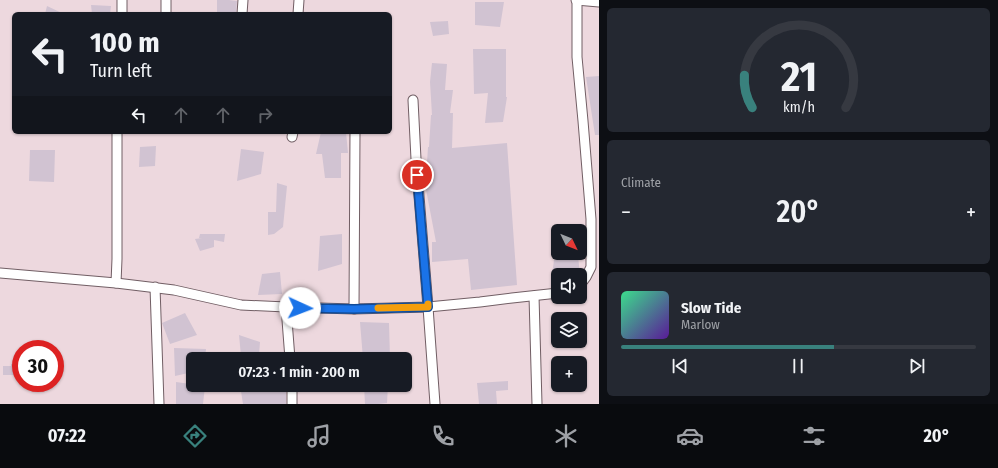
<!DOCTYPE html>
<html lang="en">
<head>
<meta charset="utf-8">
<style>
  body { margin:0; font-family:"Fira Sans Condensed",sans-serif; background:#242831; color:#f1f3f6; height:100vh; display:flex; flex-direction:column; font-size:15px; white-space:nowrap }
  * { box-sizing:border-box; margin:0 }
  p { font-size:13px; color:#9ea1a6 }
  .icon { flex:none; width:22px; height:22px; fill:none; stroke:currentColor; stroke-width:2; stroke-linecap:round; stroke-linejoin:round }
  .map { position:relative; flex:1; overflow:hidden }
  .panel { display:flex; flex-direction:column; gap:8px; padding:8px; background:#0d0f14; width:399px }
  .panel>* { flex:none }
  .banner { position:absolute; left:12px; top:12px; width:380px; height:122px; border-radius:6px; box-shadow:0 1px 3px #0004; background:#171b24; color:#f1f3f6; overflow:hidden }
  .needle { width:26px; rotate:133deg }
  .fabs { position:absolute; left:551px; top:224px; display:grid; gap:8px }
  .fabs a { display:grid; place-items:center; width:36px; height:36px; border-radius:6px; background:#171b24; box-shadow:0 1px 3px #0004; font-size:20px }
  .speed { position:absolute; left:12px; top:340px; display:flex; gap:8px; font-size:20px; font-weight:700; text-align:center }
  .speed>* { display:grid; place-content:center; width:52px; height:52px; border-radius:50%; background:#171b24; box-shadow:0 1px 3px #0004; line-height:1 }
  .speed .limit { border:6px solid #d22; background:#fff; color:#111 }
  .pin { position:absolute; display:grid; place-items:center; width:34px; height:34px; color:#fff; margin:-17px; border:2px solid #fff; border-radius:50%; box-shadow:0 1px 4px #0007 }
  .me { position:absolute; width:44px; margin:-22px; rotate:92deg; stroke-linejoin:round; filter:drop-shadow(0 0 3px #0008) }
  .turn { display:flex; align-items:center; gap:14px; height:84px; padding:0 12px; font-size:18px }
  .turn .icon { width:52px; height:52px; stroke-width:2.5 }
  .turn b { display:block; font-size:28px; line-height:34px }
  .lanes { display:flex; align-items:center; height:38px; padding:0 12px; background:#0003; justify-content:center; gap:20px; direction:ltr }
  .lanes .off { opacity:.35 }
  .big { font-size:30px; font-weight:600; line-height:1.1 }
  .panel .tile { flex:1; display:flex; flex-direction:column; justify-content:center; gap:6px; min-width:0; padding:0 14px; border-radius:6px; background:#242831 }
  .panel .dial { align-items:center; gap:0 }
  .dial svg { height:104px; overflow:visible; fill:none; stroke:#363941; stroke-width:7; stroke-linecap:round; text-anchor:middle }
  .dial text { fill:#f1f3f6; stroke:none }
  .song { display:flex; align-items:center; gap:12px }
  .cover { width:48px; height:48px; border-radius:6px; background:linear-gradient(135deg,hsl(150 70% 55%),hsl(270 70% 35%)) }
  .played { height:4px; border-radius:2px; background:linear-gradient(90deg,#39817d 60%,#363941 60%) }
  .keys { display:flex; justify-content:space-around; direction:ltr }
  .heat { display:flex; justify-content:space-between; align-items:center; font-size:22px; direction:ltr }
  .trip { position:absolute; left:186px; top:352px; width:226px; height:40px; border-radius:6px; background:#171b24; box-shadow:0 1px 3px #0004; font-weight:600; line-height:40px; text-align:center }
  .tab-bar { display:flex; height:64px; justify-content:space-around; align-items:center; background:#090b0e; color:#9ea1a6 }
  .tab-bar .icon { width:28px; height:28px }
  .tab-bar .active { color:#39817d }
  .tab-bar b { font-size:18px; color:#f1f3f6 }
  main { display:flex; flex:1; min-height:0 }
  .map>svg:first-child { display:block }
  .building { fill:#d1c3d2 }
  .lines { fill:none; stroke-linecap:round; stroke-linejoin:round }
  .street-casing { stroke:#715e64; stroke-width:11 }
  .street { stroke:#fff; stroke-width:9 }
  .route-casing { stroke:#114b97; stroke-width:10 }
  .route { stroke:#1a73e8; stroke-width:7 }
  .slow { stroke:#f59e0b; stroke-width:7 }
</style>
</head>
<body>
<main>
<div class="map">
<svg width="599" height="404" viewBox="0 0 599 404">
  <rect width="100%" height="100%" fill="#edd8de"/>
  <g class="building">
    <path d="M217 0H229L237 1 236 14H217Z"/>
    <path d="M475 2H504L500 27 475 25Z"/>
    <path d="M91 5 111 6 110 14H92Z"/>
    <path d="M47 6 64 14H45Z"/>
    <path d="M448 21 449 34 433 36 430 22Z"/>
    <path d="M473 49H506V97H507L503 122 485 123 488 93 474 94Z"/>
    <path d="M432 63 447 64 445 90H453L450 113H453L452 148 507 143 517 285 471 290 468 259 432 262V242H436L424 179 426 178 428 147H429L431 115H432L430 82Z"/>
    <path d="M599 76V135H595L586 77Z"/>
    <path d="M321 132H346L348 153H341V178H325L322 154H316Z"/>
    <path d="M156 146 155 166 139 167 140 147Z"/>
    <path d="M241 149 264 152 261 174 237 181Z"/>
    <path d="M30 150H55L54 182 29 181Z"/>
    <path d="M277 183 287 186 283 227 274 234 268 235V212H276Z"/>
    <path d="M200 234H225L224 242 214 240V247L200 251 195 239 202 238H199Z"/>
    <path d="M342 234V264L318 271 320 236Z"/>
    <path d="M578 256 580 275H558V281L551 283 554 260Z"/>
    <path d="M280 272 282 294 258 295 262 274Z"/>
    <path d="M185 313 197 335 170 344 162 323Z"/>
    <path d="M360 322 389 323 390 358 363 359Z"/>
    <path d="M239 335 260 342 259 355 241 356Z"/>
    <path d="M174 348 206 349 205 359H193V372L175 376Z"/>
    <path d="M11 364H21V375H3V366H11Z"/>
    <path d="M508 381V390L496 391 497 404H479L477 383Z"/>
    <path d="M176 382 205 386 203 404H176Z"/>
    <path d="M240 385H286V404H243Z"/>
    <path d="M364 385H388L387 403 378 404H365Z"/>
  </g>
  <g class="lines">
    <defs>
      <g id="street">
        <path d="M576 0 599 2"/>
        <path d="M577 0V57L583 121 591 219V267L586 277 580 285"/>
        <path d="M122 14V0"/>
        <path d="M166 14V0"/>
        <path d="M242 14 243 0"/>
        <path d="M298 14 299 0"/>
        <path d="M413 100 416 159 428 307 435 404"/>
        <path d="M292 137 293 132"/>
        <path d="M0 273 116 283 174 290 241 305 286 307 354 309 428 307 480 302 512 298 558 293"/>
        <path d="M116 283 117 259V132"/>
        <path d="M155 287 159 404"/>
        <path d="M534 296 537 404"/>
        <path d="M286 307 290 359"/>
        <path d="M354 309 355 132"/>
        <path d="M292 385V404"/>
      </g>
    </defs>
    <use href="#street" class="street-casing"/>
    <use href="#street" class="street"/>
  </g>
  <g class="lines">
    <defs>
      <path id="route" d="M300 308 354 309 428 307 417 175"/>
    </defs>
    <use href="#route" class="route-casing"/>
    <use href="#route" class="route"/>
    <path class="slow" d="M378 308 428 307V304"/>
  </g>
</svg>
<div class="fabs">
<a><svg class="needle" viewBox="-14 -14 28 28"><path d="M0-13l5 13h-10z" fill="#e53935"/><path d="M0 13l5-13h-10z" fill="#9ea1a6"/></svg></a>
<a><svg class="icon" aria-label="sound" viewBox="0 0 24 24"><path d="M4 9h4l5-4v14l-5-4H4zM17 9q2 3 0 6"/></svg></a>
<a><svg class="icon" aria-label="layers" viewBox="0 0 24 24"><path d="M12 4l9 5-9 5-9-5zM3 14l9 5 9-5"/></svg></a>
<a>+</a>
</div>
<div class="speed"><div class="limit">30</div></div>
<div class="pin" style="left:417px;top:175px;background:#d93025"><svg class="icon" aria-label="arrive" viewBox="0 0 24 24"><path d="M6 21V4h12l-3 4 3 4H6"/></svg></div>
<svg class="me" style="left:300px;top:308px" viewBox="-20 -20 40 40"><circle r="19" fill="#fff"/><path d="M0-13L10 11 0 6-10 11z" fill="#1a73e8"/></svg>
<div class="trip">07:23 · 1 min · 200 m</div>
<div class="banner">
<div class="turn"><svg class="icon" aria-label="left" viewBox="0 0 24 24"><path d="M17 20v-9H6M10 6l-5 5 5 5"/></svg><div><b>100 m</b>Turn left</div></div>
<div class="lanes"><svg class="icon" aria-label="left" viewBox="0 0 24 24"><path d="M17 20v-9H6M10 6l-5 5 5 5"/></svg><svg class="icon off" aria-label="ahead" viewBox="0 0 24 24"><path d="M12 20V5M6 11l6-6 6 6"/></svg><svg class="icon off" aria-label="ahead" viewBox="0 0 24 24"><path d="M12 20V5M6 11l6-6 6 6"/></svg><svg class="icon off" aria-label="right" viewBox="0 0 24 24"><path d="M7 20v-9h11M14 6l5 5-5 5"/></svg></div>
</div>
</div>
<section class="panel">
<div class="tile dial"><svg viewBox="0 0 100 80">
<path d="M14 69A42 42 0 1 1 86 69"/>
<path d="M14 69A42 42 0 0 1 8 44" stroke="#39817d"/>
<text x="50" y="56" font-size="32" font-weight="700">21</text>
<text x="50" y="72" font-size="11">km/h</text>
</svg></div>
<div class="tile"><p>Climate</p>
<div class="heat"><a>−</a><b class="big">20°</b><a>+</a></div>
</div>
<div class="tile">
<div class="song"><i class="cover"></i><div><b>Slow Tide</b><p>Marlow</p></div></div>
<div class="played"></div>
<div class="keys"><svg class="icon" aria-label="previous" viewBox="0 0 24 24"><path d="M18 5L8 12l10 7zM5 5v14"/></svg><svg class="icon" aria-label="pause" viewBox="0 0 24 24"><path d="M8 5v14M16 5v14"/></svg><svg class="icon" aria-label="next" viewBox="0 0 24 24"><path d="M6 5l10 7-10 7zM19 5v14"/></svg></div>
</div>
</section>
</main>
<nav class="tab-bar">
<b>07:22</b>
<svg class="icon active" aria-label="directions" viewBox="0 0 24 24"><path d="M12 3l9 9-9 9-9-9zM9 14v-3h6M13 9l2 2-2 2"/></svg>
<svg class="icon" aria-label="music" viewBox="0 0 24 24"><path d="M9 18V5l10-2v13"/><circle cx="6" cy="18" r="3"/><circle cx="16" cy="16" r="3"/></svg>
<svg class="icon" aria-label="phone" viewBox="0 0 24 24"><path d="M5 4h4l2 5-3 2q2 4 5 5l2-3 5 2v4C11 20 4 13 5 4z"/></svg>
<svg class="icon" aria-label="climate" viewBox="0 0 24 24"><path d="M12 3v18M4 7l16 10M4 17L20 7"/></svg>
<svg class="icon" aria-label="car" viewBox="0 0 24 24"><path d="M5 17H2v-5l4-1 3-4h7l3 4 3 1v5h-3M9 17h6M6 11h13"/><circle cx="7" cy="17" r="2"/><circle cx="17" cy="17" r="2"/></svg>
<svg class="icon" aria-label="filters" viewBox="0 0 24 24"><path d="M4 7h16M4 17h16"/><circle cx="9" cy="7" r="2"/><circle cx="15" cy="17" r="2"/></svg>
<b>20°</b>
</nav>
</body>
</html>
